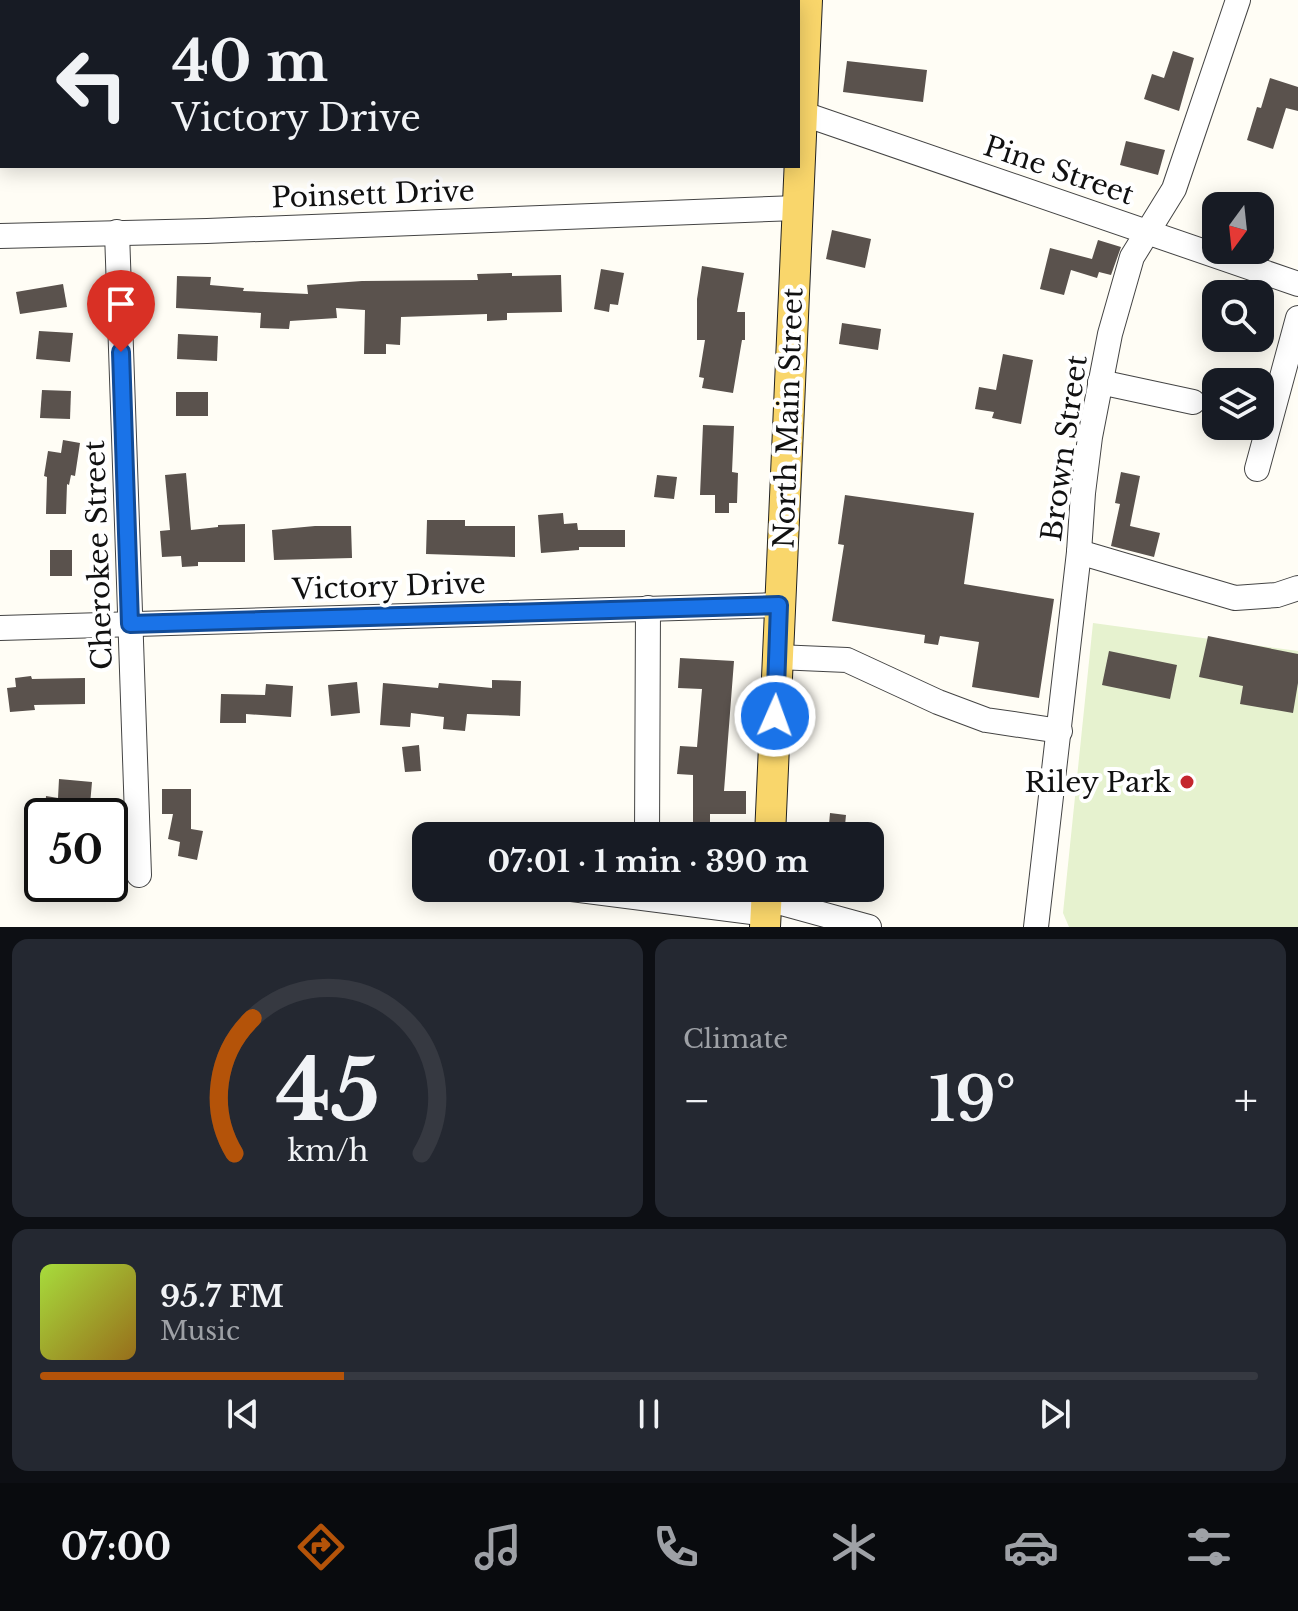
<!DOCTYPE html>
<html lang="en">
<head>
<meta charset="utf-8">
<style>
  body { margin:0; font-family:"Libre Baskerville",serif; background:#242831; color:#f1f3f6; height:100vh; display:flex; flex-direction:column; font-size:30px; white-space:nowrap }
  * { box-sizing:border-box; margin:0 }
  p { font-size:26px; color:#9ea1a6 }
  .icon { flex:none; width:44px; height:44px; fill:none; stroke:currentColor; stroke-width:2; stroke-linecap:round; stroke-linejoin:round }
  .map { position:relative; height:927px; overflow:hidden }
  .details { display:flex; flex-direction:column; gap:12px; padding:12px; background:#0d0f14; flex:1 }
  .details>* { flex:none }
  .hud { position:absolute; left:0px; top:0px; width:800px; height:168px; box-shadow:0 4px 20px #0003; background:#171b24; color:#f1f3f6; overflow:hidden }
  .needle { width:52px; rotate:195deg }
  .buttons { position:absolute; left:1202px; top:192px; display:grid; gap:16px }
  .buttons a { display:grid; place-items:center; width:72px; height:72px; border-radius:16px; background:#171b24; box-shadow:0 4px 20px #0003; font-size:40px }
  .speed { position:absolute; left:24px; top:798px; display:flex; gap:16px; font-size:40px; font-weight:700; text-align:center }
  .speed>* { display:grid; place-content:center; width:104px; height:104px; border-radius:50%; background:#171b24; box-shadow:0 4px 20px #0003; line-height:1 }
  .speed .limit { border:4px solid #111; border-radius:12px; background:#fff; color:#111 }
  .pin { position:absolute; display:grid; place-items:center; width:68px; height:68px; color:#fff; margin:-82px -34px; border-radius:50% 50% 50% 0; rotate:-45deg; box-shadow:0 0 8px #0007 }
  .pin .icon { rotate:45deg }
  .me { position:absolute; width:88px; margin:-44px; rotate:2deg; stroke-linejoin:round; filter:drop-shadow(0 0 6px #0008) }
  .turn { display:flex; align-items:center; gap:28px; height:168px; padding:0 40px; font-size:36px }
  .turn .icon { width:104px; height:104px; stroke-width:2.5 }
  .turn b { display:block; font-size:56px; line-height:68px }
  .big { font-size:60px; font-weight:800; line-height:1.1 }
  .details .tile { flex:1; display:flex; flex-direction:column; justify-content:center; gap:12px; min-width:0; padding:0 28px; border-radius:16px; background:#242831 }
  .details .dial { align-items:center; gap:0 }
  .dial svg { height:208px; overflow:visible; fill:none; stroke:#363941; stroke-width:7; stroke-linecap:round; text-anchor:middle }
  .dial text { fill:#f1f3f6; stroke:none }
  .song { display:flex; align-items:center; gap:24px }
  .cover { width:96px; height:96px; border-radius:12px; background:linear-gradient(135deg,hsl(80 70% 55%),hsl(40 70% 35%)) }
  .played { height:8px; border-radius:4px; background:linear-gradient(90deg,#b45309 25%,#363941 25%) }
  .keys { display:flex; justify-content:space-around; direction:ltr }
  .heat { display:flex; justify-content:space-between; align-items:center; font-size:44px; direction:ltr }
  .details .tiles { flex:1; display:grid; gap:12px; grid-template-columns:1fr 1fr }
  .tile:last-child { grid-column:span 2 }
  .trip { position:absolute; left:412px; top:822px; width:472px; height:80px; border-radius:16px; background:#171b24; box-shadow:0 4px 20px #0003; font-weight:800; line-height:80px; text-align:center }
  .dock { display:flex; height:128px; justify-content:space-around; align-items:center; background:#090b0e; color:#9ea1a6 }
  .dock .icon { width:56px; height:56px }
  .dock .active { color:#b45309 }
  .dock b { font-size:36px; color:#f1f3f6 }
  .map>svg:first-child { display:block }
  .pitch { fill:#e6f2cf }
  .building { fill:#5a524d }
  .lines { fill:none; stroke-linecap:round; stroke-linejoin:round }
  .minor-casing { stroke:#444; stroke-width:26 }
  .major-casing { stroke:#222; stroke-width:32 }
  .minor { stroke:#fff; stroke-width:24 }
  .major { stroke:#f9d66b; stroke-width:30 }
  .route-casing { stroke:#114b97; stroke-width:20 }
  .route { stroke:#1a73e8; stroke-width:14 }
  .poi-dot { fill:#c4262e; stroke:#fff; stroke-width:3 }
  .labels { text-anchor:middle; stroke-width:8; stroke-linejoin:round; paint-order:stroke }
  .street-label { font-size:28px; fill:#111; stroke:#fff }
  .poi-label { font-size:28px; fill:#111; stroke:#fff; text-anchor:end }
</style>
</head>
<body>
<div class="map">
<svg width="1298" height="927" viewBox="0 0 1298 927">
  <rect width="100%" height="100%" fill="#fffdf5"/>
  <path class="pitch" d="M1093 623 1298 651V927H1069L1063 913Z"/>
  <g class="building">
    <path d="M1173 51 1194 58 1179 111 1144 99 1152 74 1164 78Z"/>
    <path d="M847 61 927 70 923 102 843 92Z"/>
    <path d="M1270 78 1298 87V111L1286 108 1273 149 1247 140 1257 107 1261 108Z"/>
    <path d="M1126 141 1165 150 1158 175 1120 165Z"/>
    <path d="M832 230 871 239 865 268 826 259Z"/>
    <path d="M1098 240 1121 247 1111 275 1099 272 1097 278 1071 270 1064 295 1040 289 1050 248 1092 259Z"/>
    <path d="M702 266 744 273 737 312H745V340H742L733 393 702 388 704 378 699 377 705 340H697V299Z"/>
    <path d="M601 269 624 273 618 305 610 304 609 312 594 309Z"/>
    <path d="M512 273V276L561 275 562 312 507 313V320L487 321V314L401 317 400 345 386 344V354H364L365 310 336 308 337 318 290 321 289 329 260 328 261 313 176 308 177 276 211 277 210 285 244 288 243 291 308 294 307 285 362 281 478 280 477 274Z"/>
    <path d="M63 284 67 307 20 314 16 292Z"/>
    <path d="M842 323 881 329 878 350 839 344Z"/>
    <path d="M39 331 73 333 70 362 36 359Z"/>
    <path d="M178 334 218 336 217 361 177 359Z"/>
    <path d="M1003 354 1033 360 1021 424 992 418 994 412 975 409 979 387 996 390Z"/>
    <path d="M42 390 71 391 70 419 40 418Z"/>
    <rect x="176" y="392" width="32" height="24"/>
    <path d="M703 425 734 426 732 472 738 473 737 503H729V513H715V495H700Z"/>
    <path d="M63 440 80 443 75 476 71 475 69 485 67 484 66 514H46L47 477 44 476 48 451 61 453Z"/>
    <path d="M1121 472 1140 476 1130 526 1160 533 1154 557 1111 546 1120 504 1115 503Z"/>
    <path d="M186 473 191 530 218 527V525L245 524V562H198V566L182 567 181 556 162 557 160 531 170 530 165 475Z"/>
    <path d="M657 475 677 477 674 499 654 497Z"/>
    <path d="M845 495 974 513 964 584 1054 599 1039 698 972 687 979 642 940 636 938 645 924 643 925 635 832 621 844 545 838 544Z"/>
    <path d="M563 513 564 524 577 523 578 530H625V547H579V550L541 553 538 515Z"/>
    <path d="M427 520H465V526H515V557L426 554Z"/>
    <path d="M315 526H351L352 558 274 560 272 530Z"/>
    <rect x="50" y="550" width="22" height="26"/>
    <path d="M1208 636 1298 654V683L1293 713 1240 704 1243 686 1199 677Z"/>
    <path d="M1109 651 1177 665 1170 699 1102 685Z"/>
    <path d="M680 658 734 661 724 791H746V814H710V832H693V775L677 774 680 746 697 747 702 689 678 688Z"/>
    <path d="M31 676 32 679 85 678V704L34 705 35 710 10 712 7 688 16 687 15 678Z"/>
    <path d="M492 680 521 681 520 716 467 714 465 731 443 729 444 717 411 713 410 727 380 725 383 683 438 688 439 683 492 688Z"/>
    <path d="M357 682 360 713 331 716 328 685Z"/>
    <path d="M266 684 293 686 291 717 246 714V723H220L221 694 265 695Z"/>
    <path d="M419 745 421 771 405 772 402 747Z"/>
    <path d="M59 779 92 782 89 816 45 813 46 796 58 798Z"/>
    <path d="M162 789H191V829L203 831 197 860 178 856 180 842 168 839 173 814H162Z"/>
    <path d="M830 813 846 815 844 836H828Z"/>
  </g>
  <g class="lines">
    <defs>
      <g id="minor">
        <path d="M234 0 239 2"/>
        <path d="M294 2 301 0"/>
        <path d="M801 113 1298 284"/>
        <path d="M117 232 139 875"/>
        <path d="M0 236 207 231 797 208"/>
        <path d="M1100 382 1193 402"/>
        <path d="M1257 469 1298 318"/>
        <path d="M1079 552 1235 598 1277 595 1298 588"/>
        <path d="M0 628 779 605"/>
        <path d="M777 657 847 660 938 702 986 720 1060 731"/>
        <path d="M647 836 648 608"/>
        <path d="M564 888 766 914"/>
        <path d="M767 899 869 927"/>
        <path d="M1036 927 1079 552 1083 493 1090 437 1110 334 1132 257 1174 189 1238 0"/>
      </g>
      <g id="major">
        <path d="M770 836 807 0"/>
        <path d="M765 927 767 888"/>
      </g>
    </defs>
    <use href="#minor" class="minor-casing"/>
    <use href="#major" class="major-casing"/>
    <use href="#minor" class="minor"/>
    <use href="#major" class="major"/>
  </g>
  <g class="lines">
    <defs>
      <path id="route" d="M121 352 130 624 779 605 775 716"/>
    </defs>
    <use href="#route" class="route-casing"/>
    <use href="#route" class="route"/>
  </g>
  <circle class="poi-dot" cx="1187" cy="782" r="8"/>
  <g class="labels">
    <g class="street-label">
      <text transform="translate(1059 170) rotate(19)" y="10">Pine Street</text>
      <text transform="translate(373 194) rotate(-2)" y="10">Poinsett Drive</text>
      <text transform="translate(788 418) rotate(-88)" y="10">North Main Street</text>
      <text transform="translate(1064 448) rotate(-82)" y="10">Brown Street</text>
      <text transform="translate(98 555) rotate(-92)" y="10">Cherokee Street</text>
      <text transform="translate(389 586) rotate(-2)" y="10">Victory Drive</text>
    </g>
    <g class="poi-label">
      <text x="1171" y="792">Riley Park</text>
    </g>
  </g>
</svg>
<div class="buttons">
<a><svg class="needle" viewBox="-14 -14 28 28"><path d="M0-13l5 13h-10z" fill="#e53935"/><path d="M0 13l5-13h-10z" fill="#9ea1a6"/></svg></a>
<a><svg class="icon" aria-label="search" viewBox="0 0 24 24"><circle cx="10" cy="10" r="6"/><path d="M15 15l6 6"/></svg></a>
<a><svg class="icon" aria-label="layers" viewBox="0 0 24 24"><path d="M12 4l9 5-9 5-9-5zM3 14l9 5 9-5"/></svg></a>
</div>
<div class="speed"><div class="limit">50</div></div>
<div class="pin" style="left:121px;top:352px;background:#d93025"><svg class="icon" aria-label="arrive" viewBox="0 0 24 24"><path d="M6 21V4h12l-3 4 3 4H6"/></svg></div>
<svg class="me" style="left:775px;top:716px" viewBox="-20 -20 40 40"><circle r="17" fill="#1a73e8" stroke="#fff" stroke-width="3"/><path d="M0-11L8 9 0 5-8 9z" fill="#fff"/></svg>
<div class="trip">07:01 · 1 min · 390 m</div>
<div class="hud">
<div class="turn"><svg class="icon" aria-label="left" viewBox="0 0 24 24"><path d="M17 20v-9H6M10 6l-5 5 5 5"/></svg><div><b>40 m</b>Victory Drive</div></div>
</div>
</div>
<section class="details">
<div class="tiles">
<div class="tile dial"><svg viewBox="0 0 100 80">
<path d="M14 69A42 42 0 1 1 86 69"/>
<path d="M14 69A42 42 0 0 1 21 17" stroke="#b45309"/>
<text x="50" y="56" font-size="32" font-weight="700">45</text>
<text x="50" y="72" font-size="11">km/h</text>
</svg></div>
<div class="tile"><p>Climate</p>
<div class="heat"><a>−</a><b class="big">19°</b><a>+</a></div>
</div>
<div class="tile">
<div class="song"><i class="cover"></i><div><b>95.7 FM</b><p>Music</p></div></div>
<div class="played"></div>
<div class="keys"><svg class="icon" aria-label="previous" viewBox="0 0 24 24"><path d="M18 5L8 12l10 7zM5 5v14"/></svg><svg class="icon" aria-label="pause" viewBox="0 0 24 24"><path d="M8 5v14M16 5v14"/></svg><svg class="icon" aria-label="next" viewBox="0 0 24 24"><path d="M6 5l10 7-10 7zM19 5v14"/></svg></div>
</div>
</div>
</section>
<nav class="dock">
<b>07:00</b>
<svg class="icon active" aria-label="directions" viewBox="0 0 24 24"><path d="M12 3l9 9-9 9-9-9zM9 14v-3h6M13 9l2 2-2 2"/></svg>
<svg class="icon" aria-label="music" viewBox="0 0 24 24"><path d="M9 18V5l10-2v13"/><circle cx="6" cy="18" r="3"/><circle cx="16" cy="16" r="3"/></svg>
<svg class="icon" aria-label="phone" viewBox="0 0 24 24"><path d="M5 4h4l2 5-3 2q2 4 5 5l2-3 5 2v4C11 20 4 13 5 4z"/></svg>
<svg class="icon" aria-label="climate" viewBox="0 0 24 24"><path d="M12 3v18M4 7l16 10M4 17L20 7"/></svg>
<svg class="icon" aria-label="car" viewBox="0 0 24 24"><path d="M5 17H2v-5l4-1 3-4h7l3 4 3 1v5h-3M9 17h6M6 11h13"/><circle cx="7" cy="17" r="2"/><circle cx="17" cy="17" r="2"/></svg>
<svg class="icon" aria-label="filters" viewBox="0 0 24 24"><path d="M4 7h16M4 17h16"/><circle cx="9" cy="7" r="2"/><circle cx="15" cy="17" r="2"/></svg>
</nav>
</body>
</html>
